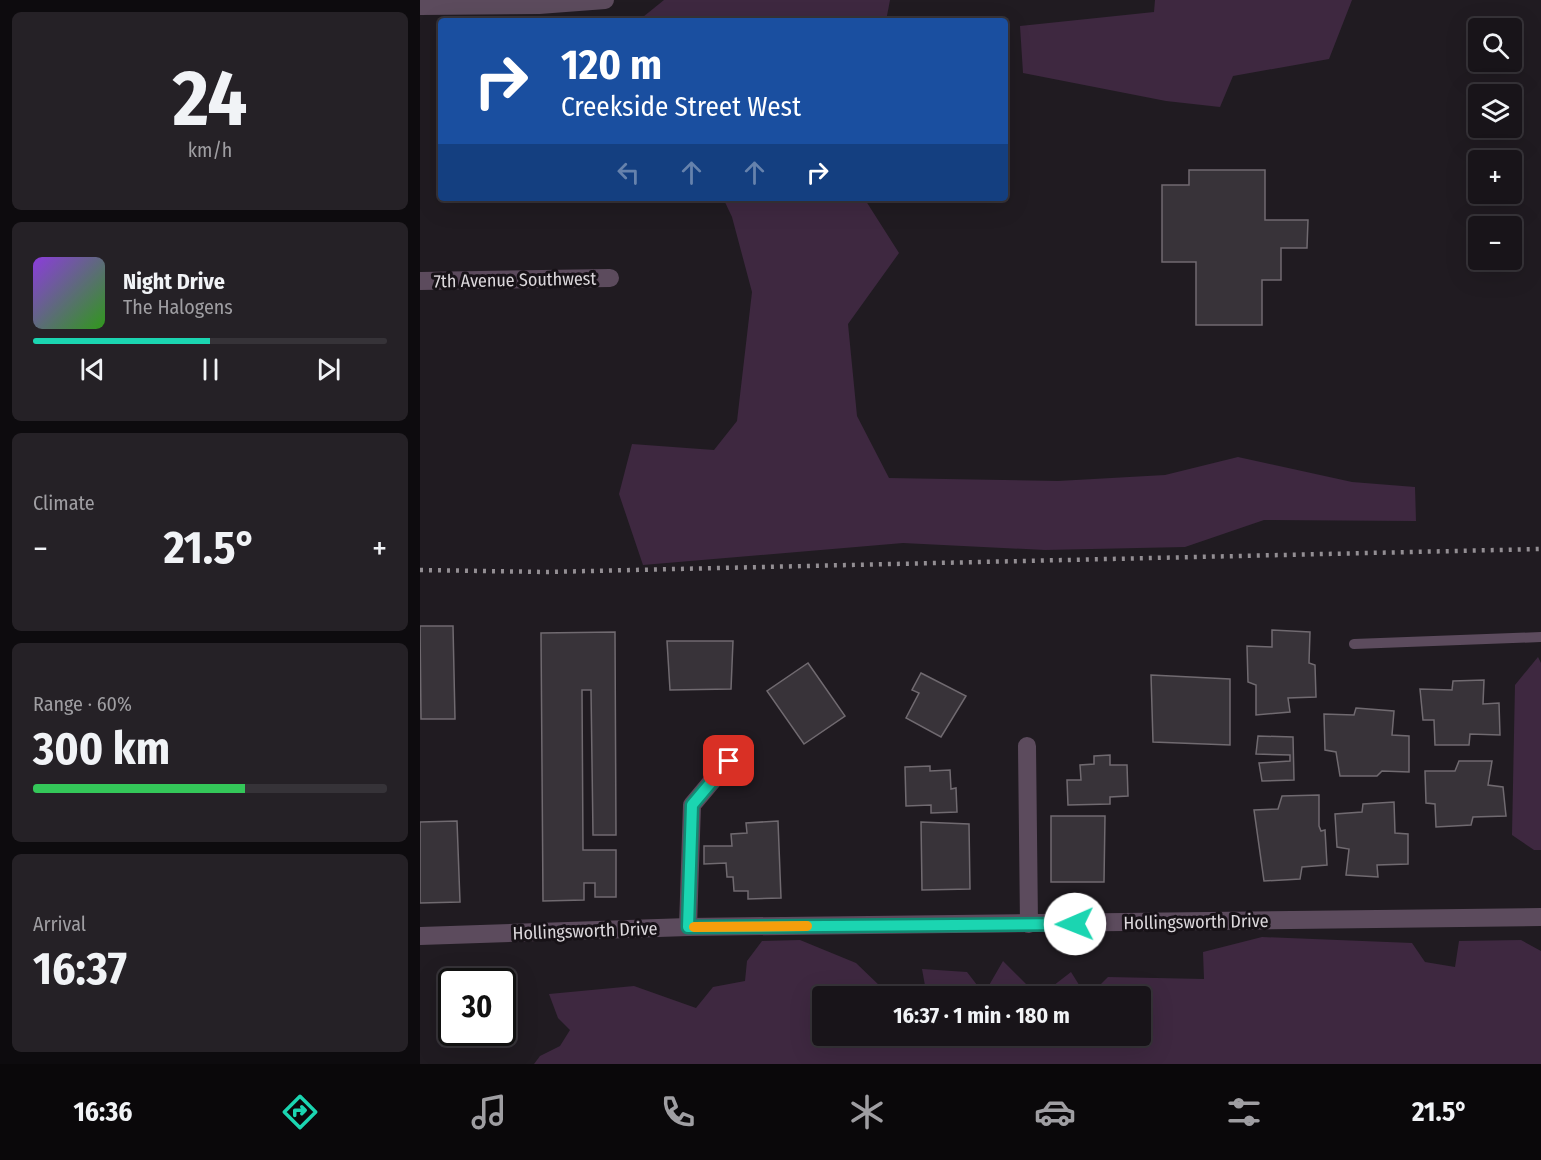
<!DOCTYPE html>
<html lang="en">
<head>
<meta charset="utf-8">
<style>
  body { margin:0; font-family:"Fira Sans Condensed",sans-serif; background:#252126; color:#f1f3f6; height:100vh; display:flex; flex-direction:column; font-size:22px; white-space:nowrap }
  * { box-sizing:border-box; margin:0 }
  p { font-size:20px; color:#9f9ea2 }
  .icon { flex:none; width:33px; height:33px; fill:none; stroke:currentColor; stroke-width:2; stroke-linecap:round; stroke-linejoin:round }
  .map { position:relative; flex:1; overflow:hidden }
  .side { display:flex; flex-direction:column; gap:12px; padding:12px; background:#0d0b0e; width:420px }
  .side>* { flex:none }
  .banner { position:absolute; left:18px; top:18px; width:570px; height:183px; border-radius:6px; box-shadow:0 6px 24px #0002,0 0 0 2px #363338; background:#1a4fa0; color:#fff; overflow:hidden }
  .controls { position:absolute; left:1048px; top:18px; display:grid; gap:12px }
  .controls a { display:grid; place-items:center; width:54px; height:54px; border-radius:6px; background:#181419; box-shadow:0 6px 24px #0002,0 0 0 2px #363338; font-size:30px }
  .speed { position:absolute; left:18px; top:968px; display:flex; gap:12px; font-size:30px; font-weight:700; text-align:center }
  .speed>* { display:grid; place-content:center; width:78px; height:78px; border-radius:50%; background:#181419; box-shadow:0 6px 24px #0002,0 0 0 2px #363338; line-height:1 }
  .speed .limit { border:3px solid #111; border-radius:9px; background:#fff; color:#111 }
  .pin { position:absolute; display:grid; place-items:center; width:51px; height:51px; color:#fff; margin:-26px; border-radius:12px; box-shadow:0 3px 9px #0006 }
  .me { position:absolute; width:66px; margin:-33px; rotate:269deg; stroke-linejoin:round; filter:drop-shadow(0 0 4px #0008) }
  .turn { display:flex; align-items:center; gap:21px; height:126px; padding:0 24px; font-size:27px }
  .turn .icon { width:78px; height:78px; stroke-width:2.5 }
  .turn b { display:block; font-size:42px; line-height:51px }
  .lanes { display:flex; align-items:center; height:57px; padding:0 24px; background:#0003; justify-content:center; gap:30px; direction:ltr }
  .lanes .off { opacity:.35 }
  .big { font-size:45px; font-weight:700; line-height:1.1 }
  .side .card { flex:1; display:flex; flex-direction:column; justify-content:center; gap:9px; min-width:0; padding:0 21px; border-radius:9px; background:#252126 }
  .side .dial { align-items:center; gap:0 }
  .dial b { font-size:78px; line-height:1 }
  .song { display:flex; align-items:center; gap:18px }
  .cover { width:72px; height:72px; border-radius:9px; background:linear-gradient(135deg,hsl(270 70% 55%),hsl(110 70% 35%)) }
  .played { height:6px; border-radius:3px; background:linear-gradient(90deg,#1bd5b1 50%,#363338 50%) }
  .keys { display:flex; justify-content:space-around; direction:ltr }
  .heat { display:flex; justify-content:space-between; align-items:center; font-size:33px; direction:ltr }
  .charge { height:9px; border-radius:4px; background:linear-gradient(90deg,#34c759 60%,#363338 0) }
  .trip { position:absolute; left:392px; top:986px; width:339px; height:60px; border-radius:6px; background:#181419; box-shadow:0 6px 24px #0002,0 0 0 2px #363338; font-weight:700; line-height:60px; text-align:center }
  .dock { display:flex; height:96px; justify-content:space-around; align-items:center; background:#0a080a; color:#9f9ea2 }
  .dock .icon { width:42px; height:42px }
  .dock .on { color:#1bd5b1 }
  .dock b { font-size:27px; color:#f1f3f6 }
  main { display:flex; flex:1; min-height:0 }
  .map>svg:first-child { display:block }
  .green { fill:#3e2840 }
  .building { fill:#383339; stroke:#706a70; stroke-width:1.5 }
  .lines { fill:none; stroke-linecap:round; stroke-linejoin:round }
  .lane { stroke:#5c4b5d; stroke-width:10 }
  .street { stroke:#5c4b5d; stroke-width:18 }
  .rail { stroke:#938e93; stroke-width:4.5; stroke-dasharray:3 6; stroke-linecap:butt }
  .route-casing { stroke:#128a73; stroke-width:15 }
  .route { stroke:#1bd5b1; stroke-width:10 }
  .slow { stroke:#f59e0b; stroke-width:10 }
  .labels { text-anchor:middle; stroke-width:6; stroke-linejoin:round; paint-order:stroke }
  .street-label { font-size:18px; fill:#dbd7db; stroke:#171217 }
</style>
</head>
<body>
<main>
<section class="side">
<div class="card dial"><b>24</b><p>km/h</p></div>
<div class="card">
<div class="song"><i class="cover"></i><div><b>Night Drive</b><p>The Halogens</p></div></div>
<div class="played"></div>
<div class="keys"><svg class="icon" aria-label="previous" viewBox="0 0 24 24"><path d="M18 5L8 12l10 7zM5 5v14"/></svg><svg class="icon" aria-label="pause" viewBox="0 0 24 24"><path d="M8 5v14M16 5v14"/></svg><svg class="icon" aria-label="next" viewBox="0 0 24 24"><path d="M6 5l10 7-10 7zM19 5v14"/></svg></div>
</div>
<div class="card"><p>Climate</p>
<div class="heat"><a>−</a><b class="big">21.5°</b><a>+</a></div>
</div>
<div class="card"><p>Range · 60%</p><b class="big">300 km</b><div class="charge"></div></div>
<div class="card"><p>Arrival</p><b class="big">16:37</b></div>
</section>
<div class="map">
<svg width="1121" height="1064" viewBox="0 0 1121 1064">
  <rect width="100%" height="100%" fill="#201b21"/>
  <g class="green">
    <path d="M244 0H470L466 21H218Z"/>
    <path d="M735 0H932L909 59 813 76 800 107 746 101 603 73 600 26 734 12Z"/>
    <path d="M303 198H444L479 253 428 324 437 416 469 478 638 481 745 475 818 457 932 482 995 487 996 521 844 520 765 547 625 550 483 543 223 565 199 494 212 444 294 450 317 421 332 292 312 217Z"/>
    <path d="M1118 657 1121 663V850H1114L1092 835 1095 685Z"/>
    <path d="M842 937 992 943 1005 962 1035 967 1039 941 1101 940 1121 951V1064H114L120 1056 140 1046 150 1030 138 1018 129 994 214 986 276 1008 293 987 325 981 327 961 342 941 380 940 436 963 461 987 506 991 502 969 547 972 564 994 583 961 618 996H402V1035H720V996H669L688 977 784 979 783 952Z"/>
    <path d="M651 972 666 996H620Z"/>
  </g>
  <g class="building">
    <path d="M769 170H845V220H888L887 248H861V280H842V325H776V262H742V185H769Z"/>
    <path d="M0 626H33L35 719H1Z"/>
    <path d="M852 630 890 632 889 663 895 665 896 697 868 698 870 712 836 715V685L828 682 827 646 852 647Z"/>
    <path d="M195 632 196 835H173L171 690H162L163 850H196V897H175V883H164V900L123 901 121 633Z"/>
    <path d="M247 641H313L311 689 250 690Z"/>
    <path d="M388 663 425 716 384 744 347 691Z"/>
    <path d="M501 673 546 696 521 737 486 718 499 693 492 690Z"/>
    <path d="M731 675 810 679V745L733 742Z"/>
    <path d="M1064 680 1063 704 1079 703 1080 735 1050 734 1049 745H1015L1014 720H1003L1000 689 1032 690 1033 681Z"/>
    <path d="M936 708 974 711 972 735 989 736V772L962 771 957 776H920L916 752 905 750 904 714 934 715Z"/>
    <path d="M838 736 873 737 874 780 842 781 839 763 870 761V755L836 754Z"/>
    <path d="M690 755V765H707L708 796 690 797V804L648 805 647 780H661L660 765 674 764V756Z"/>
    <path d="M1039 761H1072L1068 785 1083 787 1086 816 1053 817 1051 825 1016 827 1015 804 1006 803 1005 771H1035Z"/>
    <path d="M510 766V771L530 770 531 789 536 788 537 812 511 813V805L486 806 485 767Z"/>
    <path d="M899 795V826L901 831 905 830 907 865 882 867 880 879 844 881 834 810 858 809 862 796Z"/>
    <path d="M974 802 975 833 988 834V864L957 865 958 877 926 875 929 849 917 847 915 814 942 812 943 804Z"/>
    <path d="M631 816H685L684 882H631Z"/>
    <path d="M37 821 40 902 0 903V822Z"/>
    <path d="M358 821 361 898 328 899V891H314L313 877H307L306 863 284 864V846H312L311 834 327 833 326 823Z"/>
    <path d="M501 822 549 824 550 889 502 890Z"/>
  </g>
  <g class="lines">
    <path class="lane" d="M934 644 1121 637"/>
    <g class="street">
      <path d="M0 6 119 5 185 0"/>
      <path d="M0 281 190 278"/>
      <path d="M607 746 609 924"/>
      <path d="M268 927 272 805 309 761"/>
      <path d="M0 936 268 927 1121 917"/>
    </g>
    <path class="rail" d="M0 570 127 572 1121 549"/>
  </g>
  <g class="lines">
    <defs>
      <path id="route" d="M309 761 272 805 268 927 655 924"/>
    </defs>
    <use href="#route" class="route-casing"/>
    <use href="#route" class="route"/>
    <path class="slow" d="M274 927 387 926"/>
  </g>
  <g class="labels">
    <g class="street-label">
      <text transform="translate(95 280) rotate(-1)" y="6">7th Avenue Southwest</text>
      <text transform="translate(776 922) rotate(-1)" y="6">Hollingsworth Drive</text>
      <text transform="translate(165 931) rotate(-2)" y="6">Hollingsworth Drive</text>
    </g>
  </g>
</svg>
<div class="controls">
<a><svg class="icon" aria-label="search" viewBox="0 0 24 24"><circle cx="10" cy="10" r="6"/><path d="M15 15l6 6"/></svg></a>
<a><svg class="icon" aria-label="layers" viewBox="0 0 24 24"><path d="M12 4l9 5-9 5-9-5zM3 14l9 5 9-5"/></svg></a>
<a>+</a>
<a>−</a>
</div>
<div class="speed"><div class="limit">30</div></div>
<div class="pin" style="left:309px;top:761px;background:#d93025"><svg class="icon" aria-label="arrive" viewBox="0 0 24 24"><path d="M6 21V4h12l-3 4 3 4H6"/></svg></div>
<svg class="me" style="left:655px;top:924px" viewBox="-20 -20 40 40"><circle r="19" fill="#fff"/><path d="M0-13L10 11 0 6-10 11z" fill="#1bd5b1"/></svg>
<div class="trip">16:37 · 1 min · 180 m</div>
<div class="banner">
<div class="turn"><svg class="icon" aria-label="right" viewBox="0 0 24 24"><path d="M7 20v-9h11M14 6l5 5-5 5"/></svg><div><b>120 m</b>Creekside Street West</div></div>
<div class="lanes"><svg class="icon off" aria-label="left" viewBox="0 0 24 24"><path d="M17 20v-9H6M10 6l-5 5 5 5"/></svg><svg class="icon off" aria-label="ahead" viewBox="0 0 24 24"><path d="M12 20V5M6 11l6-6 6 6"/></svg><svg class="icon off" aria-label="ahead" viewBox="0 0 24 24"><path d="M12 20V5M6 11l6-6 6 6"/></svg><svg class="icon" aria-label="right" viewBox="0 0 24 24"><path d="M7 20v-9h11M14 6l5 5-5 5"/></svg></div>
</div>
</div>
</main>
<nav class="dock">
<b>16:36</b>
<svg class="icon on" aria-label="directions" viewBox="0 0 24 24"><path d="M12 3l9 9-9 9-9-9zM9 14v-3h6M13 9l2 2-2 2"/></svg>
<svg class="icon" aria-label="music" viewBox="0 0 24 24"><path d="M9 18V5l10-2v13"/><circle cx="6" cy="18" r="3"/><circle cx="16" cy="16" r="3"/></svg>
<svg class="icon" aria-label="phone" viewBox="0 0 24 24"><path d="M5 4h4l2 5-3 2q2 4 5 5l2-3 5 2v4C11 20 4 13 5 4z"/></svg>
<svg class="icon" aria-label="climate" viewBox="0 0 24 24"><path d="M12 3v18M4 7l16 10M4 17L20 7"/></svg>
<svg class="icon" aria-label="car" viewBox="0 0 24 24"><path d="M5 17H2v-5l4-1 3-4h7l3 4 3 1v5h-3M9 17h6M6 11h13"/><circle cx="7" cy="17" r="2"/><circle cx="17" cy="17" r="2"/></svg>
<svg class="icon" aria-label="filters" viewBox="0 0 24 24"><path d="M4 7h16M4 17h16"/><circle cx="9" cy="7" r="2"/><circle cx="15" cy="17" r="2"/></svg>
<b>21.5°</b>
</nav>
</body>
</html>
